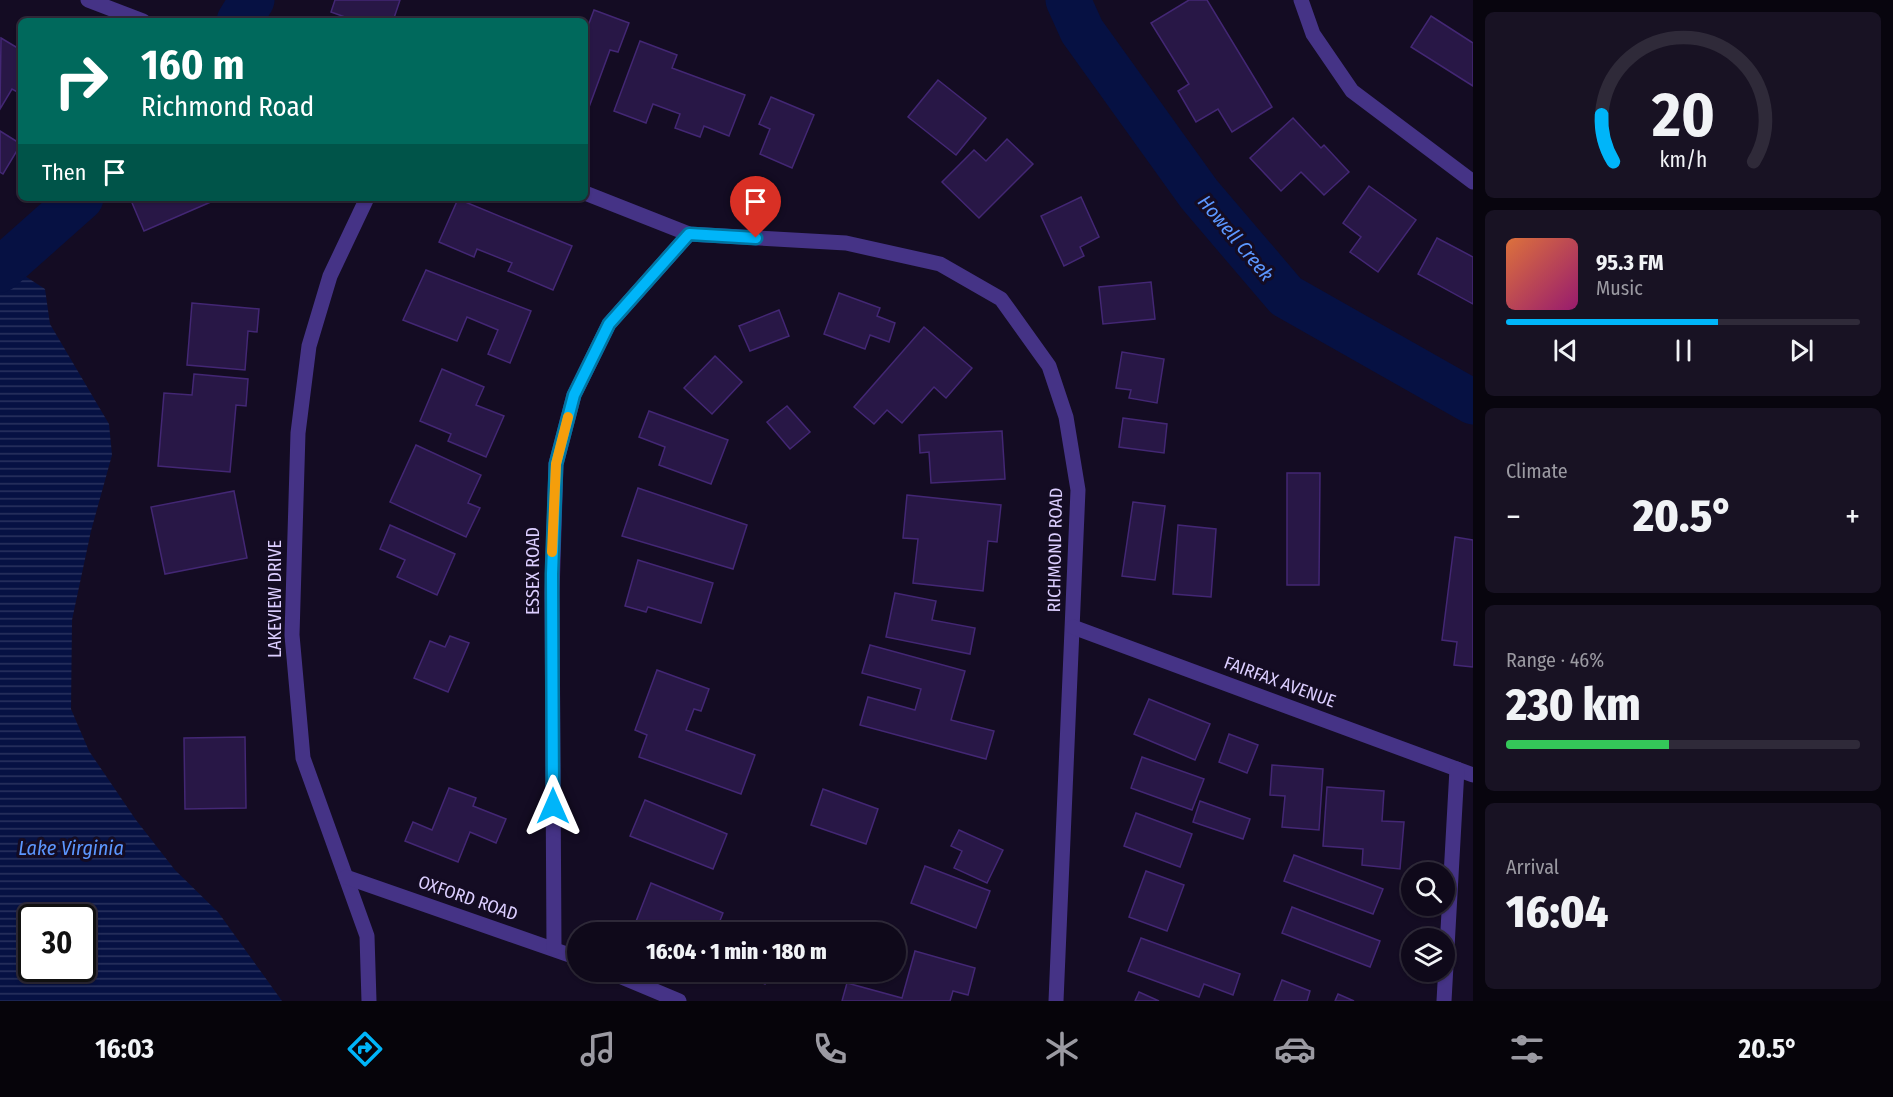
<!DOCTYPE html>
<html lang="en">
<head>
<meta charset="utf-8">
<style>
  body { margin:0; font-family:"Fira Sans Condensed",sans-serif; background:#181223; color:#f1f3f6; height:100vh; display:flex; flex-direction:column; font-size:22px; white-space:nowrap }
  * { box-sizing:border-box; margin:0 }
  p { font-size:20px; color:#9b9aa2 }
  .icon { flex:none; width:33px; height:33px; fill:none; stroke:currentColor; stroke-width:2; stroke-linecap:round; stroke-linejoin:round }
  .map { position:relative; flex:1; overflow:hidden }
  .panel { display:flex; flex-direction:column; gap:12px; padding:12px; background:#08050e; width:420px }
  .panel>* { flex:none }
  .top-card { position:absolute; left:18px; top:18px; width:570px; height:183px; border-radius:9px; box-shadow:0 2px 4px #0004,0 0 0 2px #2f2a39; background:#00695c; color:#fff; overflow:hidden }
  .fabs { position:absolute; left:1401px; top:862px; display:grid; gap:12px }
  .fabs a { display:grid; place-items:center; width:54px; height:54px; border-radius:50%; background:#0f091a; box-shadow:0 2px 4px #0004,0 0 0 2px #2f2a39; font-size:30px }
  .speed { position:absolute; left:18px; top:904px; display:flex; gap:12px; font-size:30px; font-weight:700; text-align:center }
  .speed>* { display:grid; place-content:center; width:78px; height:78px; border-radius:50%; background:#0f091a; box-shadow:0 2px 4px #0004,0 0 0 2px #2f2a39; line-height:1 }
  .speed .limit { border:3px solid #111; border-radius:9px; background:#fff; color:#111 }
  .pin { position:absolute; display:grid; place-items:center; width:51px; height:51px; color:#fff; margin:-62px -26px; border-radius:50% 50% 50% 0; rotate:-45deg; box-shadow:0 0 6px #0007 }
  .pin .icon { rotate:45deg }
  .me { position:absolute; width:66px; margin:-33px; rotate:0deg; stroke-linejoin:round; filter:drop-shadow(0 0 4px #0008) }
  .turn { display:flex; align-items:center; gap:21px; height:126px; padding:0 24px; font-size:27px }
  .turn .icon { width:78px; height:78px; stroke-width:2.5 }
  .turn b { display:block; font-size:42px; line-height:51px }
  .then { display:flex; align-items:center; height:57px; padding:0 24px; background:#0003; gap:12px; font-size:22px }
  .big { font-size:45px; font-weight:800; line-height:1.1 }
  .panel .tile { flex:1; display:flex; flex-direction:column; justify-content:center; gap:9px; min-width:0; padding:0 21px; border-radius:9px; background:#181223 }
  .panel .dial { align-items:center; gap:0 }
  .dial svg { height:156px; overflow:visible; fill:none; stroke:#2f2a39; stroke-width:7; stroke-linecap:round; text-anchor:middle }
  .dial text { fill:#f1f3f6; stroke:none }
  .song { display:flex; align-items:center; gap:18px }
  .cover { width:72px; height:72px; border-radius:9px; background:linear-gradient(135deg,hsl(20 70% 55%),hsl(320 70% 35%)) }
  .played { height:6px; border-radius:3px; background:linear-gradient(90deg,#00b5f9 60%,#2f2a39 60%) }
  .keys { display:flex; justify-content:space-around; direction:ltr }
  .heat { display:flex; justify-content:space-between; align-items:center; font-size:33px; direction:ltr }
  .charge { height:9px; border-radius:4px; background:linear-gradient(90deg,#34c759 46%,#2f2a39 0) }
  .trip { position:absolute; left:567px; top:922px; width:339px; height:60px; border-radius:30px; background:#0f091a; box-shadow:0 2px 4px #0004,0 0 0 2px #2f2a39; font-weight:800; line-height:60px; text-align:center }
  .tab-bar { display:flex; height:96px; justify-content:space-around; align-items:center; background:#06040a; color:#9b9aa2 }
  .tab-bar .icon { width:42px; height:42px }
  .tab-bar .selected { color:#00b5f9 }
  .tab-bar b { font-size:27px; color:#f1f3f6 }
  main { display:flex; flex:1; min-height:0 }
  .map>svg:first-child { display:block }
  .water { fill:url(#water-rules); fill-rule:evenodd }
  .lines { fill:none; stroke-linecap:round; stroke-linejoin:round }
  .river { stroke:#061143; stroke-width:45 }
  .building { fill:#281746; stroke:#432774; stroke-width:1.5 }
  .minor { stroke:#453386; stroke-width:15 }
  .route-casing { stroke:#0076a2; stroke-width:15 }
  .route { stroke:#00b5f9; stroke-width:10 }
  .slow { stroke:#f59e0b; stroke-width:10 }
  .labels { text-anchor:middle; stroke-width:6; stroke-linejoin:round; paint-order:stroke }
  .street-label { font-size:18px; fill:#dcceff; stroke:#140c23 }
  .water-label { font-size:20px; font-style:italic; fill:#5c97ff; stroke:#140c23 }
</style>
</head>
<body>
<main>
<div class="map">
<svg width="1473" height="1001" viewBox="0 0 1473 1001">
  <defs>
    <pattern id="water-rules" width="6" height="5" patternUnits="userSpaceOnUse" patternTransform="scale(1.5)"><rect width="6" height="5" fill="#061143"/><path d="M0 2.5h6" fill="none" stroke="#2a325f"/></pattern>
  </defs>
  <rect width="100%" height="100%" fill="#140c23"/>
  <path class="water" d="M0 260 45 289 50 324 109 424 112 455 91 531 72 620 71 709 89 751 136 820 175 870 218 912 282 1001H0ZM32 918H82V969H32Z"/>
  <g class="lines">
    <g class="river">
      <path d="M1068 0 1082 31 1199 194 1286 296 1473 402"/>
      <path d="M239 21 252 0"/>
      <path d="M0 270 81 198"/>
    </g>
  </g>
  <g class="building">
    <path d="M335 0H400L393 21H356L331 12Z"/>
    <path d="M1189 0H1207L1272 107 1232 132 1218 109 1196 122 1178 91 1189 84 1151 23Z"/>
    <path d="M594 10 629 23 618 52 610 50 585 118V34Z"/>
    <path d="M1431 16 1473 43V86L1411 47Z"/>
    <path d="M1 38 21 50V94L12 89 0 109Z"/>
    <path d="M640 41 677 55 672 68 745 95 729 136 704 126 700 137 675 128 680 114 653 104 646 123 614 111Z"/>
    <path d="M938 80 986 118 956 155 908 117Z"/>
    <path d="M771 97 814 115 792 168 760 154 770 129 759 124Z"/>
    <path d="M1293 118 1321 148 1324 145 1349 172 1324 195 1301 172 1281 191 1250 158Z"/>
    <path d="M0 131 21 144 3 174 0 172Z"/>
    <path d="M1007 139 1033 164 979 218 942 182 974 150 986 161Z"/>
    <path d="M1369 186 1416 220 1378 272 1350 252 1361 237 1343 223Z"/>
    <path d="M1081 197 1099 237 1080 247 1084 256 1064 266 1041 216Z"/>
    <path d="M130 198H220L144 231Z"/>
    <path d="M458 199 572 246 553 290 508 271 512 263 477 249 474 257 439 242Z"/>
    <path d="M1437 238 1473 257V304L1418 274Z"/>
    <path d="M426 270 531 311 510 363 488 354 498 330 467 317 457 341 403 320Z"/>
    <path d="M1151 282 1155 319 1103 324 1099 287Z"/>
    <path d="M839 293 880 308 877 316 895 323 889 342 870 335 865 349 824 334Z"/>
    <path d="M192 303 259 309 257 332 248 331 245 370 187 365Z"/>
    <path d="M779 310 789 336 750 351 739 326Z"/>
    <path d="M924 327 972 368 946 398 934 387 902 423 887 410 874 424 854 407Z"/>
    <path d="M1122 352 1164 359 1157 403 1129 398 1131 390 1116 388Z"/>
    <path d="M715 356 742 382 712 414 684 388Z"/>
    <path d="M442 369 484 387 476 405 504 416 486 457 448 441 451 434 420 421Z"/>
    <path d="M194 374 248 379 246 406 236 405 230 472 158 466 164 393 192 395Z"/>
    <path d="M787 406 810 432 790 449 767 422Z"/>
    <path d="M649 411 728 440 711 484 659 465 665 447 639 437Z"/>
    <path d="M1123 418 1167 424 1164 453 1119 447Z"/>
    <path d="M1002 431 1005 479 931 483 929 452 920 453 919 435Z"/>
    <path d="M416 445 481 475 468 503 480 508 466 537 390 502Z"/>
    <path d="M1287 473H1320L1319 585H1287Z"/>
    <path d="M638 488 747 525 733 569 622 536Z"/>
    <path d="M234 491 247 558 165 574 151 507Z"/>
    <path d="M907 495 1001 505 997 542 988 541 983 591 913 583 918 539 903 538Z"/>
    <path d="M1133 502 1165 506 1155 580 1122 576Z"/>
    <path d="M390 525 455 554 437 595 397 577 405 560 380 549Z"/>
    <path d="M1178 525 1216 529 1211 597 1173 594Z"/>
    <path d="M1455 537 1473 540V667L1454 665 1457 642 1442 640Z"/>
    <path d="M638 560 713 583 701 623 648 607 646 612 625 606Z"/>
    <path d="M895 593 936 601 932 620 975 628 970 654 886 637Z"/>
    <path d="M450 636 469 643 448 692 414 678 430 641 445 647Z"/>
    <path d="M870 645 965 671 951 720 994 731 986 759 860 725 868 697 915 710 921 689 862 673Z"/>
    <path d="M657 670 709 689 701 711 694 709 686 730 755 755 741 794 639 757 647 735 635 730Z"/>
    <path d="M1149 699 1210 724 1195 760 1134 734Z"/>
    <path d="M1229 734 1258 745 1247 773 1219 762Z"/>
    <path d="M245 737 246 808 185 809 184 738Z"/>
    <path d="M1142 757 1204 779 1192 810 1131 788Z"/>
    <path d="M1272 765 1323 769 1319 830 1282 827 1285 796 1270 795Z"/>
    <path d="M1327 787 1384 791 1382 821 1404 822 1400 869 1362 865 1363 849 1323 846Z"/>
    <path d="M449 788 476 798 473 806 506 819 496 843 470 832 458 862 405 841 413 822 432 830Z"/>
    <path d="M823 789 878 809 866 844 811 825Z"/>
    <path d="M645 800 727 834 713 869 630 836Z"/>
    <path d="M1200 801 1250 819 1243 839 1193 822Z"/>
    <path d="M1136 813 1192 834 1180 867 1124 846Z"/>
    <path d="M959 830 1003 850 987 883 954 868 962 851 951 846Z"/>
    <path d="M1294 855 1383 889 1373 914 1284 881Z"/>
    <path d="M925 866 990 891 976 928 911 903Z"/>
    <path d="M1146 871 1184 885 1167 931 1129 917Z"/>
    <path d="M651 883 723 913 715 933H643L633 929Z"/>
    <path d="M1292 907 1380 941 1370 967 1282 933Z"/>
    <path d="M1141 938 1240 974 1233 995 1204 984 1199 997 1128 971Z"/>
    <path d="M915 951 975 968 968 995 953 991 950 1001H842L847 983 902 998Z"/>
    <path d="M735 972H770L765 984Z"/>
    <path d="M1282 980 1310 991 1307 1001H1274Z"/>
    <path d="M1139 992 1159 1001H1135Z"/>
    <path d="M1338 994 1354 1001H1335Z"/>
  </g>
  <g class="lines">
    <g class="minor">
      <path d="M88 0 143 21"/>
      <path d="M1301 0 1313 34 1352 91 1473 182"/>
      <path d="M585 193 689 234 846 243 940 264 1001 299 1049 366 1066 417 1078 490 1056 1001"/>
      <path d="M367 198 330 276 309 346 298 433 292 635 303 758 367 936 369 1001"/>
      <path d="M1073 627 1473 775"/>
      <path d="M346 877 578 958"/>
      <path d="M554 948 552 593 556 464 574 395 609 324 689 234"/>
      <path d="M610 972 679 1001"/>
      <path d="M1444 1001 1457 769"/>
    </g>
  </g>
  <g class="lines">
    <defs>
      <path id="route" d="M553 806 552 574 556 464 574 395 609 324 689 234 756 238"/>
    </defs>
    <use href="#route" class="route-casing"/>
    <use href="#route" class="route"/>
    <path class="slow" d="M552 552 556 464 568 417"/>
  </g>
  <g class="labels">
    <g class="street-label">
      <text transform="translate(1055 550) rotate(-89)" y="6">RICHMOND ROAD</text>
      <text transform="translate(533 571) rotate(-90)" y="6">ESSEX ROAD</text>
      <text transform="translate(275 599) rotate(-90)" y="6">LAKEVIEW DRIVE</text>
      <text transform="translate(1280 682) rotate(20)" y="6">FAIRFAX AVENUE</text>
      <text transform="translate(468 898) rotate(19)" y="6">OXFORD ROAD</text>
    </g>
    <g class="water-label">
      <text transform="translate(1236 238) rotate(50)" y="7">Howell Creek</text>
      <text x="71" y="855">Lake Virginia</text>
    </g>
  </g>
</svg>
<div class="fabs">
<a><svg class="icon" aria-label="search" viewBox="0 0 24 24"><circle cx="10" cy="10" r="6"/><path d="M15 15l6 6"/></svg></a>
<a><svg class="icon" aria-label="layers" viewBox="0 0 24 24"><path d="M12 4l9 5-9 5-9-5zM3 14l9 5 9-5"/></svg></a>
</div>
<div class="speed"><div class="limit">30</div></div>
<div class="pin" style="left:756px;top:238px;background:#d93025"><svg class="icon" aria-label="arrive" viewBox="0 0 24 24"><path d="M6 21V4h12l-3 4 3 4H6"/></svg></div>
<svg class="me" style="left:553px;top:806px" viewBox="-20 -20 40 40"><path d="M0-17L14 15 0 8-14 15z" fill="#00b5f9" stroke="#fff" stroke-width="4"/></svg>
<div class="trip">16:04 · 1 min · 180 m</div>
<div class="top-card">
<div class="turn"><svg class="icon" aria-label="right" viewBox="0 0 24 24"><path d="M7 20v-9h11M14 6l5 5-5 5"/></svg><div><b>160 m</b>Richmond Road</div></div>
<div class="then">Then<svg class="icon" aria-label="arrive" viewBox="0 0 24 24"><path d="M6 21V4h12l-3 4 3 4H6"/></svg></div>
</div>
</div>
<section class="panel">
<div class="tile dial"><svg viewBox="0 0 100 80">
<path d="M14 69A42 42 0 1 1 86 69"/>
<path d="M14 69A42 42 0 0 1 8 45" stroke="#00b5f9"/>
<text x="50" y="56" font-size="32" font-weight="700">20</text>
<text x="50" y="72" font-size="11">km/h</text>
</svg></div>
<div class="tile">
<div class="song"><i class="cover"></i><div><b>95.3 FM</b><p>Music</p></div></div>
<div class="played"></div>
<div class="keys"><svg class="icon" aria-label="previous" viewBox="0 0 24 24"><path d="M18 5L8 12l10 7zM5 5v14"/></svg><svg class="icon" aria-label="pause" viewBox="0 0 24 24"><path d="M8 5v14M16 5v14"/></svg><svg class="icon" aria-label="next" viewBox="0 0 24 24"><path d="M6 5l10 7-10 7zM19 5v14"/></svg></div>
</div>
<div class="tile"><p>Climate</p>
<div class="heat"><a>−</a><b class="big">20.5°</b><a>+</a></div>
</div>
<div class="tile"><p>Range · 46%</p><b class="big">230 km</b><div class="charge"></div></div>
<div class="tile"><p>Arrival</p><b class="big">16:04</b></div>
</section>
</main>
<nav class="tab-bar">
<b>16:03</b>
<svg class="icon selected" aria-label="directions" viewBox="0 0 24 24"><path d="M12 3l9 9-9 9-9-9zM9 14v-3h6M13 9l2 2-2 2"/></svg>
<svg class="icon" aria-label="music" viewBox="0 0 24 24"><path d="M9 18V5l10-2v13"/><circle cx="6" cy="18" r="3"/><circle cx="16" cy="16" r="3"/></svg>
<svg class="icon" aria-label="phone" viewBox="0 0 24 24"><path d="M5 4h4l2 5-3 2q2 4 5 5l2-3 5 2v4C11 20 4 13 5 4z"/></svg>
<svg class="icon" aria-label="climate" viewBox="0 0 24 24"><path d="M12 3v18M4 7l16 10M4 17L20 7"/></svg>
<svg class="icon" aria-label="car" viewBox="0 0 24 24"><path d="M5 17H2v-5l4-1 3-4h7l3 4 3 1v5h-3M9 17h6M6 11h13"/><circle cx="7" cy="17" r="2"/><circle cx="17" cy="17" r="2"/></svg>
<svg class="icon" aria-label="filters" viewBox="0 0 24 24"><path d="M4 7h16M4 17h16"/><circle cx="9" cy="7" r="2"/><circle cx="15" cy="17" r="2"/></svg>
<b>20.5°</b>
</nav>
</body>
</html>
